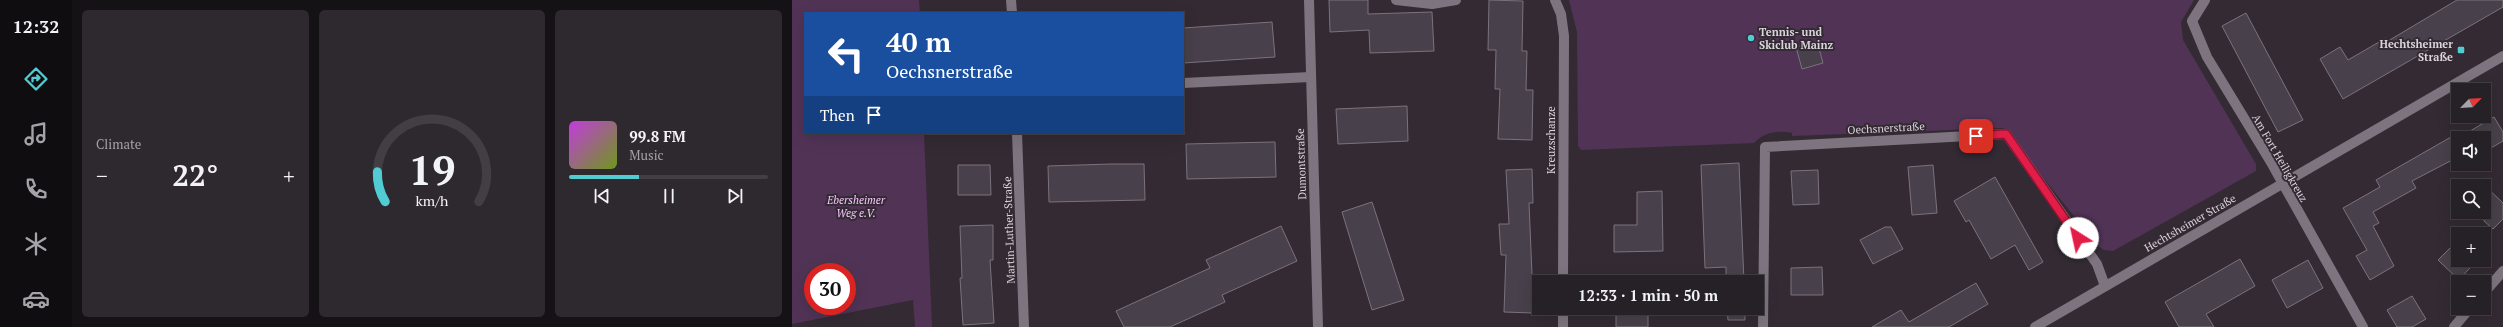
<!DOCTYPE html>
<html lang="en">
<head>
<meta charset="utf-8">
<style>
  body { margin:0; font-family:"PT Serif",serif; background:#2e282f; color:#f1f3f6; height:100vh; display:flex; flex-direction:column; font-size:15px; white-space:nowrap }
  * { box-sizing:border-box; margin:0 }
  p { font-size:13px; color:#a4a3a7 }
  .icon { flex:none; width:22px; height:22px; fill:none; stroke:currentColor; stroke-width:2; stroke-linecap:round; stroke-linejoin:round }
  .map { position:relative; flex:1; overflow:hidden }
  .drawer { display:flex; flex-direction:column; gap:10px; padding:10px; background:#151215; width:720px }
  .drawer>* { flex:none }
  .banner { position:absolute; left:12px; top:12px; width:380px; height:122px; border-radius:0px; box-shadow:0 4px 16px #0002,0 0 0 1px #423e44; background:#1a4fa0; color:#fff; overflow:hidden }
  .needle { width:26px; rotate:65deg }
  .buttons { position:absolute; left:1659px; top:83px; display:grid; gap:8px }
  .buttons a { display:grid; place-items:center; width:40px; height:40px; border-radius:0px; background:#262027; box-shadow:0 4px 16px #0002,0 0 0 1px #423e44; font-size:20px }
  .speed { position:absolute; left:12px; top:263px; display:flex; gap:8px; font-size:20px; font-weight:700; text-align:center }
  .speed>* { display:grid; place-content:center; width:52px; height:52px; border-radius:50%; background:#262027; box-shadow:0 4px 16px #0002,0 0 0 1px #423e44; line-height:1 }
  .speed .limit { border:6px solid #d22; background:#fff; color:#111 }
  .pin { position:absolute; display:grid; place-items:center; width:34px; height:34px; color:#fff; margin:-17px; border-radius:8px; box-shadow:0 2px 6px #0006 }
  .me { position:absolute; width:44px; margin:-22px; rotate:325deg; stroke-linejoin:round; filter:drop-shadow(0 0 3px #0008) }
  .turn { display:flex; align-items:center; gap:14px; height:84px; padding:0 16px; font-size:18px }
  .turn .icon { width:52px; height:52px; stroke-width:2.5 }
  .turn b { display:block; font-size:28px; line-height:34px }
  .then { display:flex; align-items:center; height:38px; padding:0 16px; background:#0003; gap:8px; font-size:15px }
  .big { font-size:30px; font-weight:700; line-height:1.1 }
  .drawer .tile { flex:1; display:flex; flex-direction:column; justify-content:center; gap:6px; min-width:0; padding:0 14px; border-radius:6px; background:#2e282f }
  .drawer .dial { align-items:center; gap:0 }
  .dial svg { height:104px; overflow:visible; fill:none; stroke:#423e44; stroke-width:7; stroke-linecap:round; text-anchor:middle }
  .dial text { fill:#f1f3f6; stroke:none }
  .song { display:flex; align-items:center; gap:12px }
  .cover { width:48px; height:48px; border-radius:6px; background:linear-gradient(135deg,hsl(290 70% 55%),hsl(80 70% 35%)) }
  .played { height:4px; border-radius:2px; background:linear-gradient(90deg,#51ccd3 35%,#423e44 35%) }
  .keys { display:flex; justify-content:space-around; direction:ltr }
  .heat { display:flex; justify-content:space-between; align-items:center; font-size:22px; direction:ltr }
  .drawer .tiles { flex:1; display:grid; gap:10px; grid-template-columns:repeat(3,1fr) }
  .trip { position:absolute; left:740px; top:275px; width:232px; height:40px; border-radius:0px; background:#262027; box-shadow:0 4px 16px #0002,0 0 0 1px #423e44; font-weight:700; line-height:40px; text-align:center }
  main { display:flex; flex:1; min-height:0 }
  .tabs { display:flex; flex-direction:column; width:72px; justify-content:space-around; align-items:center; background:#0f0d10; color:#a4a3a7 }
  .tabs .icon { width:28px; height:28px }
  .tabs .active { color:#51ccd3 }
  .tabs b { font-size:18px; color:#f1f3f6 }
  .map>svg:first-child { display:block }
  .green { fill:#513356; fill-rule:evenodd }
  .building { fill:#48404a; stroke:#7c727d }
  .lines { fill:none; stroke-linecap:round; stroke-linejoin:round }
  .minor { stroke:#7e747f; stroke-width:10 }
  .route-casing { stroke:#92132f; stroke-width:10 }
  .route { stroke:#e11d48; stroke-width:7 }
  .poi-dot { fill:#51ccd3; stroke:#332a34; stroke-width:1.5 }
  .labels { text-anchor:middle; stroke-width:4; stroke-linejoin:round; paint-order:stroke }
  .poi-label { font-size:11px; font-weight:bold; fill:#dad4db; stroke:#332a34; text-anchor:start }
  .street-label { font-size:11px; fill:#dad4db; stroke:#332a34 }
  .park-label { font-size:11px; font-style:italic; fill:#f7c6fe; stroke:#332a34 }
</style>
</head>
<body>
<main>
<nav class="tabs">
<b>12:32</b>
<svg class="icon active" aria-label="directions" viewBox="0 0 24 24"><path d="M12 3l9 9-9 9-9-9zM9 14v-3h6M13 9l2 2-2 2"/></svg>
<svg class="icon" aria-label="music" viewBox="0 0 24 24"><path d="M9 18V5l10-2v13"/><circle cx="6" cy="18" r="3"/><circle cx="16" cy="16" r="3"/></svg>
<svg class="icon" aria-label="phone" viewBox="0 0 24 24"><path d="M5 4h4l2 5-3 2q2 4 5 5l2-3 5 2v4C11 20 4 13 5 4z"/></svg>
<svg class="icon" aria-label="climate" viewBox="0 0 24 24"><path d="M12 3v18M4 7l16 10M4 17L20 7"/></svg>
<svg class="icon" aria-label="car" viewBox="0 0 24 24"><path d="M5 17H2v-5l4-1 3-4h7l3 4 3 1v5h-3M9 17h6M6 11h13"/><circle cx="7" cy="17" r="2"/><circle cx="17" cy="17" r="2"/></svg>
</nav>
<section class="drawer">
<div class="tiles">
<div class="tile"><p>Climate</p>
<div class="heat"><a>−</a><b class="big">22°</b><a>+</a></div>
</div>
<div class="tile dial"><svg viewBox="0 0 100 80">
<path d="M14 69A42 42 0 1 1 86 69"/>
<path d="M14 69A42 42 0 0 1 8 46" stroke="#51ccd3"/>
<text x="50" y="56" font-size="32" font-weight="700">19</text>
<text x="50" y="72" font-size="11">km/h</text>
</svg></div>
<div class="tile">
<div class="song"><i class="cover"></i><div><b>99.8 FM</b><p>Music</p></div></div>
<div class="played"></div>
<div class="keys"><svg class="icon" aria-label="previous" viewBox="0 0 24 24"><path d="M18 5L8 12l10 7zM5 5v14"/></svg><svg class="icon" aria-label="pause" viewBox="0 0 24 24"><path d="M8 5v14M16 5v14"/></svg><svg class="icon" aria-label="next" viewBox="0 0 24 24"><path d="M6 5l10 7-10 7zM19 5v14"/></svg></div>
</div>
</div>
</section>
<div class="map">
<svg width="1711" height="327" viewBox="0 0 1711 327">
  <rect width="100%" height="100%" fill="#332a34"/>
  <g class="green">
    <path d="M0 0H127L128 13H13V133H132L140 327H123L121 300 0 324ZM21 272H55V306H21Z"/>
    <path d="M777 0H1402L1389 22 1391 40 1464 164V171L1321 251 1312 250 1306 246 1211 128 1000 136V133C986 130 972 132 962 143L789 150 786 146 785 32Z"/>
  </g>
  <g class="building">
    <path d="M537 0H576V14L640 12 642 51 578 53 577 30 538 32Z"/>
    <path d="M697 0 731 1 730 51H735L734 90H741L740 140 706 139 708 89H703L704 50H696Z"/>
    <path d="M1665 0H1711V7L1551 99 1528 59 1548 47 1556 60 1594 38 1596 41Z"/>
    <path d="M1454 13 1511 120 1486 132 1430 26Z"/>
    <path d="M480 22 483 57 391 63V28Z"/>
    <path d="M1025 41 1031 63 1010 69 1004 47Z"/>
    <path d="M615 106 616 141 546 144 544 109Z"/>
    <path d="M1702 117 1711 132V141L1692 152V138H1666Z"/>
    <path d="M1659 137 1661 141 1666 138V157L1620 181 1624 188 1581 212 1587 223 1581 226 1602 266 1578 280 1564 256 1575 250 1551 208 1588 187 1584 180Z"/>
    <path d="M483 142 484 177 395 179 394 144Z"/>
    <path d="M947 163 952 282H934V267L913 268 909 165Z"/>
    <path d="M319 164H352L353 200 257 202 256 166Z"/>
    <path d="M166 165H198L199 195H166Z"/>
    <path d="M1141 165 1145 213 1120 215 1116 167Z"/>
    <path d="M740 169 741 203H737L740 275H742L741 313 712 312 714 255H709L707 224H717L714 170Z"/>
    <path d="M1026 170 1027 204 1001 205 999 171Z"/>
    <path d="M1203 177 1251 262 1237 270 1223 245 1199 259 1177 220 1174 222 1162 201Z"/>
    <path d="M1692 185 1711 203V219L1701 229 1692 221Z"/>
    <path d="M870 191 871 251 822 252V225H845V192Z"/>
    <path d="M580 202 612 300 580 310 550 212Z"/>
    <path d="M201 225V260H198L202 323 171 325 168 278H170L168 226Z"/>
    <path d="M489 226 505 261 430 295 433 302 378 327H332L324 311 418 268 414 260Z"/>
    <path d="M1093 227H1099L1111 249 1081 264 1068 240Z"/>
    <path d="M1666 240V260H1685L1667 280 1646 260Z"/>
    <path d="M1448 259 1463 286 1414 314 1422 327H1387L1373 302Z"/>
    <path d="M1516 260 1531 288 1495 308 1480 280Z"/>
    <path d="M1030 267 1031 295H999V268Z"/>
    <path d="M1184 283 1196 304 1157 327H1080L1109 310 1117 322Z"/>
    <path d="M1620 296 1634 319 1620 327H1605L1595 310Z"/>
    <rect x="824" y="308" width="32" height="19"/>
    <path d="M935 308H953V320H936Z"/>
  </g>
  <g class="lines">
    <g class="minor">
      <path d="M219 0 220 13"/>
      <path d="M517 0 526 327"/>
      <path d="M604 0 640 4 664 0"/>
      <path d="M763 0 769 14 772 36 771 282"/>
      <path d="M1413 0 1400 21 1415 57 1480 164 1571 327"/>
      <path d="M391 83 518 77"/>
      <path d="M225 133 232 327"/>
      <path d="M1692 293 1711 271"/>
      <path d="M771 308V327"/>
      <path d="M971 327 973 147 1214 134 1305 264 1313 286"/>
      <path d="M1243 327 1711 56"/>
      <path d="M1662 327 1678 308"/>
    </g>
  </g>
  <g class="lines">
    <defs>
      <path id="route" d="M1184 136 1214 134 1286 238"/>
    </defs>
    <use href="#route" class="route-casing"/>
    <use href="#route" class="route"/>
  </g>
  <g class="poi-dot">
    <circle cx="959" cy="38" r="4"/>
    <rect x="1665" y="46" width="8" height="8" rx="2"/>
  </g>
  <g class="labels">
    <g class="poi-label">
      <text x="967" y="36">Tennis- und<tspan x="967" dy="13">Skiclub Mainz</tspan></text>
      <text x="1661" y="48" text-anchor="end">Hechtsheimer<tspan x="1661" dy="13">Straße</tspan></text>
    </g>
    <g class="street-label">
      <text transform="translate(1094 128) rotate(-3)" y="4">Oechsnerstraße</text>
      <text transform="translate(759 140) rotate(-90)" y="4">Kreuzschanze</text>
      <text transform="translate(1488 158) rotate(60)" y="4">Am Fort Heiligkreuz</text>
      <text transform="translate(509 164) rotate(-92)" y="4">Dumontstraße</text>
      <text transform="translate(1398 223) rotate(-30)" y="4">Hechtsheimer Straße</text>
      <text transform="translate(217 230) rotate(-92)" y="4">Martin-Luther-Straße</text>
    </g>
    <g class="park-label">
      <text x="64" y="204">Ebersheimer<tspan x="64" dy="13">Weg e.V.</tspan></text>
    </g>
  </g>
</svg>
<div class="buttons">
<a><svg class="needle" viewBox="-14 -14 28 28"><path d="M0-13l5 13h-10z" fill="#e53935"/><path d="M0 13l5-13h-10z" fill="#a4a3a7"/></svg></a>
<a><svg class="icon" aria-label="sound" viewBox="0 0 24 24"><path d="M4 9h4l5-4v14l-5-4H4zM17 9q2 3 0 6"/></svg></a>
<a><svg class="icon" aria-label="search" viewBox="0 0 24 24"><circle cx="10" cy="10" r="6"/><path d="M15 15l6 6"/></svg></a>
<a>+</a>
<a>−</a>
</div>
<div class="speed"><div class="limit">30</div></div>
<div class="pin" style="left:1184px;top:136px;background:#d93025"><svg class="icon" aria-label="arrive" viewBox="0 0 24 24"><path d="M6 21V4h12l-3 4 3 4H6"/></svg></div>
<svg class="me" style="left:1286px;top:238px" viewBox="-20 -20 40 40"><circle r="19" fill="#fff"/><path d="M0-13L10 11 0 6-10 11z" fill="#e11d48"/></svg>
<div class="trip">12:33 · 1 min · 50 m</div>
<div class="banner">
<div class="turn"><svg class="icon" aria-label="left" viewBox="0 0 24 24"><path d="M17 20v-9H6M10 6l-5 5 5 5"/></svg><div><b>40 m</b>Oechsnerstraße</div></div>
<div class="then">Then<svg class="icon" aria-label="arrive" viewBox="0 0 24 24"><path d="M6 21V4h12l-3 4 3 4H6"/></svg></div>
</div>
</div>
</main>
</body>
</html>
